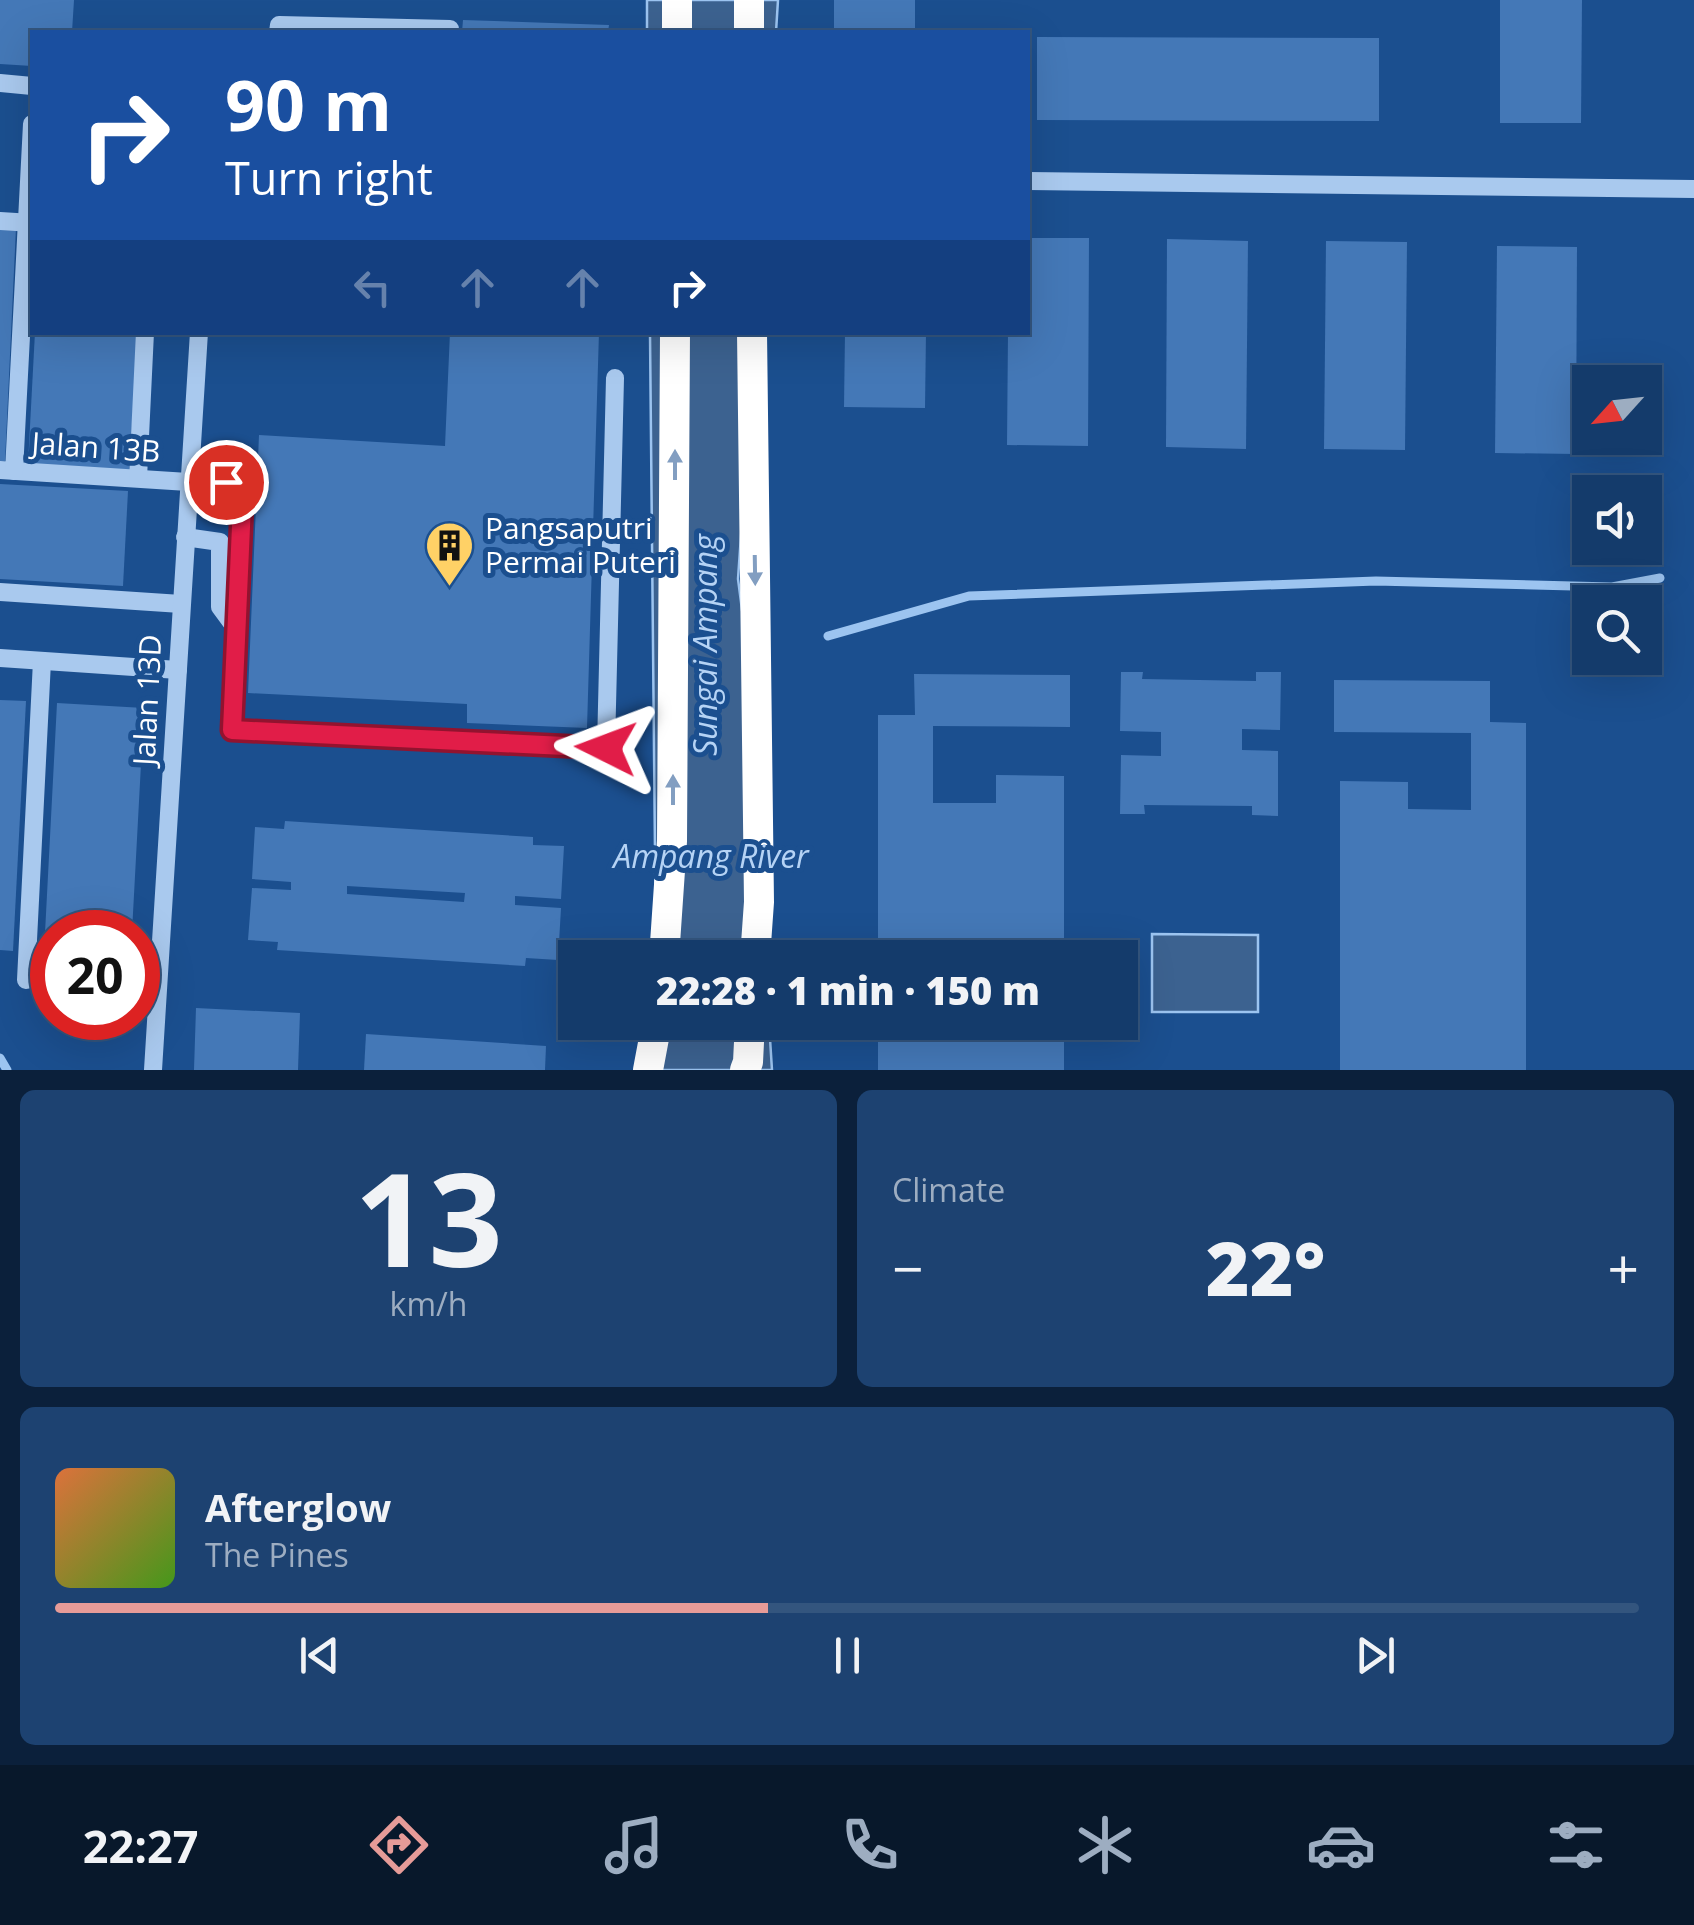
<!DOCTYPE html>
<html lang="en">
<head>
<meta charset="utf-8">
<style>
  body { margin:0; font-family:"Open Sans",sans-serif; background:#1d4271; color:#f1f3f6; height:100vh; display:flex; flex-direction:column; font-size:38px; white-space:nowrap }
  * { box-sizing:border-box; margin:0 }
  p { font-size:32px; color:#9dadc1 }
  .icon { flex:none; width:55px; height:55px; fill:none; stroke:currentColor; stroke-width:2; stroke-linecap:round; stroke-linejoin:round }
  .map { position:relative; height:1070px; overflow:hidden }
  .sheet { display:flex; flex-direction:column; gap:20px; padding:20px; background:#0b203b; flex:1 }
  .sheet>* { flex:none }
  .hud { position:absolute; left:30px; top:30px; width:1000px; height:305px; border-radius:0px; box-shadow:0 10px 40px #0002,0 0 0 2px #33557e; background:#1a4fa0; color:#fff; overflow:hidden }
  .needle { width:65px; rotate:243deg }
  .buttons { position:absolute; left:1572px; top:365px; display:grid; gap:20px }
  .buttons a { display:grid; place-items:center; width:90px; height:90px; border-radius:0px; background:#143b6b; box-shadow:0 10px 40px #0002,0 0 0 2px #33557e; font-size:50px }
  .speed { position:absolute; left:30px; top:910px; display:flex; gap:20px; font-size:50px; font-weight:700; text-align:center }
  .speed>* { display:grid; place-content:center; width:130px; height:130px; border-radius:50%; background:#143b6b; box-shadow:0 10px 40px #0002,0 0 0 2px #33557e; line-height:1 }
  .speed .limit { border:15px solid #d22; background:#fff; color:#111 }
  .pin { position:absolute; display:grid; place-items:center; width:85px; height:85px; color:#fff; margin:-42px; border:5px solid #fff; border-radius:50%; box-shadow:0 2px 10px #0007 }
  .me { position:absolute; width:110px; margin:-55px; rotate:273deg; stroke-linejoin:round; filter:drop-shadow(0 0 8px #0008) }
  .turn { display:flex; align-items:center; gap:35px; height:210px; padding:0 30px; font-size:45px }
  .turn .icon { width:130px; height:130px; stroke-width:2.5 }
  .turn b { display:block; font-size:70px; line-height:85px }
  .lanes { display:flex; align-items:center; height:95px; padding:0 30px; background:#0003; justify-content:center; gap:50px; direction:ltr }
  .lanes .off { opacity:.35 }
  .big { font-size:75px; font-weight:800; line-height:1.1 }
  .sheet .tile { flex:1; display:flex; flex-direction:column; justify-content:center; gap:15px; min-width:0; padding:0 35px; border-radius:15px; background:#1d4271 }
  .sheet .dial { align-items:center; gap:0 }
  .dial b { font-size:130px; line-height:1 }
  .song { display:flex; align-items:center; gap:30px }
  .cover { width:120px; height:120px; border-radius:15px; background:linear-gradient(135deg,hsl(20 70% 55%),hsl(100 70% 35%)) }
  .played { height:10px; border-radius:5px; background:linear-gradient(90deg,#e69b98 45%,#33557e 45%) }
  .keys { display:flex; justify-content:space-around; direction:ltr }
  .heat { display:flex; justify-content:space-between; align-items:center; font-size:55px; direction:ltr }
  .sheet .tiles { flex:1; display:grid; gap:20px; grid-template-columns:1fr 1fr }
  .tile:last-child { grid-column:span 2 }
  .trip { position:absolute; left:558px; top:940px; width:580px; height:100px; border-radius:0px; background:#143b6b; box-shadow:0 10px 40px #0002,0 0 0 2px #33557e; font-weight:800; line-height:100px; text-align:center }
  .dock { display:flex; height:160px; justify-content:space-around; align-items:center; background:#08182b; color:#9dadc1 }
  .dock .icon { width:70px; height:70px }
  .dock .current { color:#e69b98 }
  .dock b { font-size:45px; color:#f1f3f6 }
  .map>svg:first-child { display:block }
  .water { fill:#3c6290; stroke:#9cc4f0; stroke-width:2.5 }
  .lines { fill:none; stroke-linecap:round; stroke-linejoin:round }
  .stream { stroke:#9cc4f0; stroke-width:9 }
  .building { fill:#4478b7; fill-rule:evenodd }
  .minor { stroke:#a9c9ee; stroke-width:18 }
  .highway { stroke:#fff; stroke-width:30 }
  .oneway { fill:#829ec1 }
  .route-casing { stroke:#92132f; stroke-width:25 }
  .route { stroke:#e11d48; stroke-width:18 }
  .labels { text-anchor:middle; stroke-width:10; stroke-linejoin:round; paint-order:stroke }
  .street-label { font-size:30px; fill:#fff; stroke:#1b4f8f }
  .poi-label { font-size:30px; fill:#fff; stroke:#1b4f8f; text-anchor:start }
  .water-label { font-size:32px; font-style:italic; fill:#b5d3f5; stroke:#1b4f8f }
</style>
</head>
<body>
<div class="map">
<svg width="1694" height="1070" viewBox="0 0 1694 1070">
  <rect width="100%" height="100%" fill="#1b4f8f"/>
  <g class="water">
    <path d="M647 0H778L776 32H647Z"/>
    <path d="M650 333H755L738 579 764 780 767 957H656Z"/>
    <path d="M1152 934 1258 935V1012H1152Z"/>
    <path d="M653 1023H769L772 1070H645Z"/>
  </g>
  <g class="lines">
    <g class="stream">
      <path d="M828 636 969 596 1376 581 1612 587 1660 578"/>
      <path d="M0 1058 7 1070"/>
    </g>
  </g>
  <g class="building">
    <path d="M0 0H74L72 32H32V66L0 64Z"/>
    <rect x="834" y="0" width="81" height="32"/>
    <path d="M1500 0H1582L1581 123H1500Z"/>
    <path d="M463 20 609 25 608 32H462Z"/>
    <path d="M1037 37 1379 38V121L1037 120Z"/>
    <path d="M0 227 16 228 5 461H0Z"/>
    <path d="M1028 238H1089L1088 446 1007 445 1008 332H1028Z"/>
    <path d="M1167 239 1248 241 1246 449 1166 447Z"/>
    <path d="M1326 241 1407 242 1405 450 1324 449Z"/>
    <path d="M1497 246 1577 247 1576 454 1495 453Z"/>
    <path d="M35 332H138L129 470 28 464Z"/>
    <path d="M450 332H599L587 728 467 723V704L248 693 259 435 445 446Z"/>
    <path d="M845 332H926L925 408 844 407Z"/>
    <path d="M0 484 128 491 123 586 0 579Z"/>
    <path d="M1121 672H1143L1142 679 1256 681V672H1281L1280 730 1242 729V750L1278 751V816L1252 815V806L1144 805 1145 814H1120L1121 755 1161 756V732L1120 731Z"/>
    <path d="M914 674 1070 675V727L933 726V803H996V775L1064 776V958H878V715H915Z"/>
    <path d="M1334 680 1490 681V722L1526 723V1070H1340V781L1408 782V809L1471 810V733L1334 732Z"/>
    <path d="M0 700 26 701 13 951 0 950Z"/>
    <path d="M57 703 144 708 132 932H52V952H44Z"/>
    <path d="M285 821 533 837V845L564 846 561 899 515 896V905L561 908 558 960 526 958 525 966 277 950 278 942 248 940 252 888 291 890V882L252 879 255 827 284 829ZM347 886 465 893 464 902 347 894Z"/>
    <path d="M196 1008 300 1013 298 1070H194Z"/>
    <rect x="878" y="1022" width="186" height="48"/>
    <path d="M366 1034 546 1046 545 1070H364Z"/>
  </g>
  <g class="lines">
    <g class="minor">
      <path d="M278 32 279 25 450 29"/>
      <path d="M0 83 32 86"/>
      <path d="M1028 181 1694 189"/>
      <path d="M0 221 32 223"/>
      <path d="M0 470 188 482H226L239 489 243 504 233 730 606 747 615 378"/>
      <path d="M14 471 32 124"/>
      <path d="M138 478 145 332"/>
      <path d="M185 537 220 542V607L237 630"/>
      <path d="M0 592 181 604"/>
      <path d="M0 658 178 670"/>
      <path d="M26 980 42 661"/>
      <path d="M153 1070 199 332"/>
    </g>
    <g class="highway">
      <path d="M749 0V32"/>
      <path d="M677 32V0"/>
      <path d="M752 332 759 902 755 958"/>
      <path d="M664 958 672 841 675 332"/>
      <path d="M648 1070 657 1022"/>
      <path d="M745 1070 748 1062 750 1022"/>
    </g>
  </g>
  <defs><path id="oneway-solid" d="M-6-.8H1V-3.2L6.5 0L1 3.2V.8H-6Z" transform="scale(2.5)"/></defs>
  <g class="oneway">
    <use href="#oneway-solid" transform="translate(675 465) rotate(-90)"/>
    <use href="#oneway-solid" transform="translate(755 570) rotate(89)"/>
    <use href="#oneway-solid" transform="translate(673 790) rotate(-90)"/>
  </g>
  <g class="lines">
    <defs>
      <path id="route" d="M226 482 239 489 242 504 232 730 606 748"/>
    </defs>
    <use href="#route" class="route-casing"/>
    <use href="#route" class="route"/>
  </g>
  <defs>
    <symbol id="building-pin" viewBox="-11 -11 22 30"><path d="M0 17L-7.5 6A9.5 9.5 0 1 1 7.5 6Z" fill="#ffd166" stroke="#1b4f8f"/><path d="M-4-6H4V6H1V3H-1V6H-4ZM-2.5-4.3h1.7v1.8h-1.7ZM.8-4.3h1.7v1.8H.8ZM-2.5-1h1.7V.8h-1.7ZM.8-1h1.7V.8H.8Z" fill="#111"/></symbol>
  </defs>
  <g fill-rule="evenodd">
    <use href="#building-pin" x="422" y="518" width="55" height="75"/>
  </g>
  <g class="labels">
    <g class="street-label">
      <text transform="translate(96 448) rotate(4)" y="10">Jalan 13B</text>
      <text transform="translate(148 700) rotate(-87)" y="10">Jalan 13D</text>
    </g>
    <g class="poi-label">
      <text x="485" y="539">Pangsaputri<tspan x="485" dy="34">Permai Puteri</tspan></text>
    </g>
    <g class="water-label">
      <text transform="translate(706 645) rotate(-90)" y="11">Sungai Ampang</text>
      <text x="711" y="868">Ampang River</text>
    </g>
  </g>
</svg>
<div class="buttons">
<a><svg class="needle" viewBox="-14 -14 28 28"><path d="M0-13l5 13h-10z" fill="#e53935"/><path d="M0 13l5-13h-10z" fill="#9dadc1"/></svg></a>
<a><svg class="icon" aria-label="sound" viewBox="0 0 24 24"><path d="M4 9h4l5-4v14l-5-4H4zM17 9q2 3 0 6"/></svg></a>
<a><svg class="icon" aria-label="search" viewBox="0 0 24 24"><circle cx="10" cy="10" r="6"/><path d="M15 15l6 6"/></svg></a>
</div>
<div class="speed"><div class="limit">20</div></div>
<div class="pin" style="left:226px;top:482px;background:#d93025"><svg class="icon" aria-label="arrive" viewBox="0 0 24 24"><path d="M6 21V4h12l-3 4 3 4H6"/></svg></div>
<svg class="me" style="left:606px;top:748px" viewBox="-20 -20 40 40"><path d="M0-17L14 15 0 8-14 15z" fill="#e11d48" stroke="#fff" stroke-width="4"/></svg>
<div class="trip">22:28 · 1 min · 150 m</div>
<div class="hud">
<div class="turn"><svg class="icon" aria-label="right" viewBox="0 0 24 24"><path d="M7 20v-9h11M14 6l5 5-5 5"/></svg><div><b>90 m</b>Turn right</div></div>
<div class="lanes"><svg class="icon off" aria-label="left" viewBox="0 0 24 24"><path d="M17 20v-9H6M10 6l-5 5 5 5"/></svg><svg class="icon off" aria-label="ahead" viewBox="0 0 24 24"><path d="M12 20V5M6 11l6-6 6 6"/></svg><svg class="icon off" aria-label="ahead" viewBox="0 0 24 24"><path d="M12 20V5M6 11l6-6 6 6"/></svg><svg class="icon" aria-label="right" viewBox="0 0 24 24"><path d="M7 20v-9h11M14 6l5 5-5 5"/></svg></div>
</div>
</div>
<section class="sheet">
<div class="tiles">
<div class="tile dial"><b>13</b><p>km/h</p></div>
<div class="tile"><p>Climate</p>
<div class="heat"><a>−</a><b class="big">22°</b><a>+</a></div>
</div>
<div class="tile">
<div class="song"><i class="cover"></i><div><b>Afterglow</b><p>The Pines</p></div></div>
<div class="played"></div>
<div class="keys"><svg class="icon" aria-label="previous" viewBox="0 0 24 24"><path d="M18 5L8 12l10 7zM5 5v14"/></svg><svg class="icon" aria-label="pause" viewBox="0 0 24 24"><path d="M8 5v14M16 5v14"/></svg><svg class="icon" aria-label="next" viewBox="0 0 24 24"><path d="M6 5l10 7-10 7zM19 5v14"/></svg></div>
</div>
</div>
</section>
<nav class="dock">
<b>22:27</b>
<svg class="icon current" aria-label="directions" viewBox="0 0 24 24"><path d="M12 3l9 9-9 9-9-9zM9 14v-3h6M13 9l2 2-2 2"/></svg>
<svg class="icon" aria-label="music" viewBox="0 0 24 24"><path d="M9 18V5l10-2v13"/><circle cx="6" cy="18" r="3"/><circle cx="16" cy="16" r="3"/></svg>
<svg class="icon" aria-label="phone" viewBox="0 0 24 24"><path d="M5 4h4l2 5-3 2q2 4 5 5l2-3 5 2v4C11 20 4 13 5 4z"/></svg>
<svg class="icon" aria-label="climate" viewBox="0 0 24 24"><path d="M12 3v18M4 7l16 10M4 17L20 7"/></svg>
<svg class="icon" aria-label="car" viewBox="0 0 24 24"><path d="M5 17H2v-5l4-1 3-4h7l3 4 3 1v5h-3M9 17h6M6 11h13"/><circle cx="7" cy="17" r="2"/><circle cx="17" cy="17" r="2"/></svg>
<svg class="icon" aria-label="filters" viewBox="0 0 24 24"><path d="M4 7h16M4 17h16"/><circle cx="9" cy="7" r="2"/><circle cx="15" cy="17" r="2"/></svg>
</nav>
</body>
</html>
